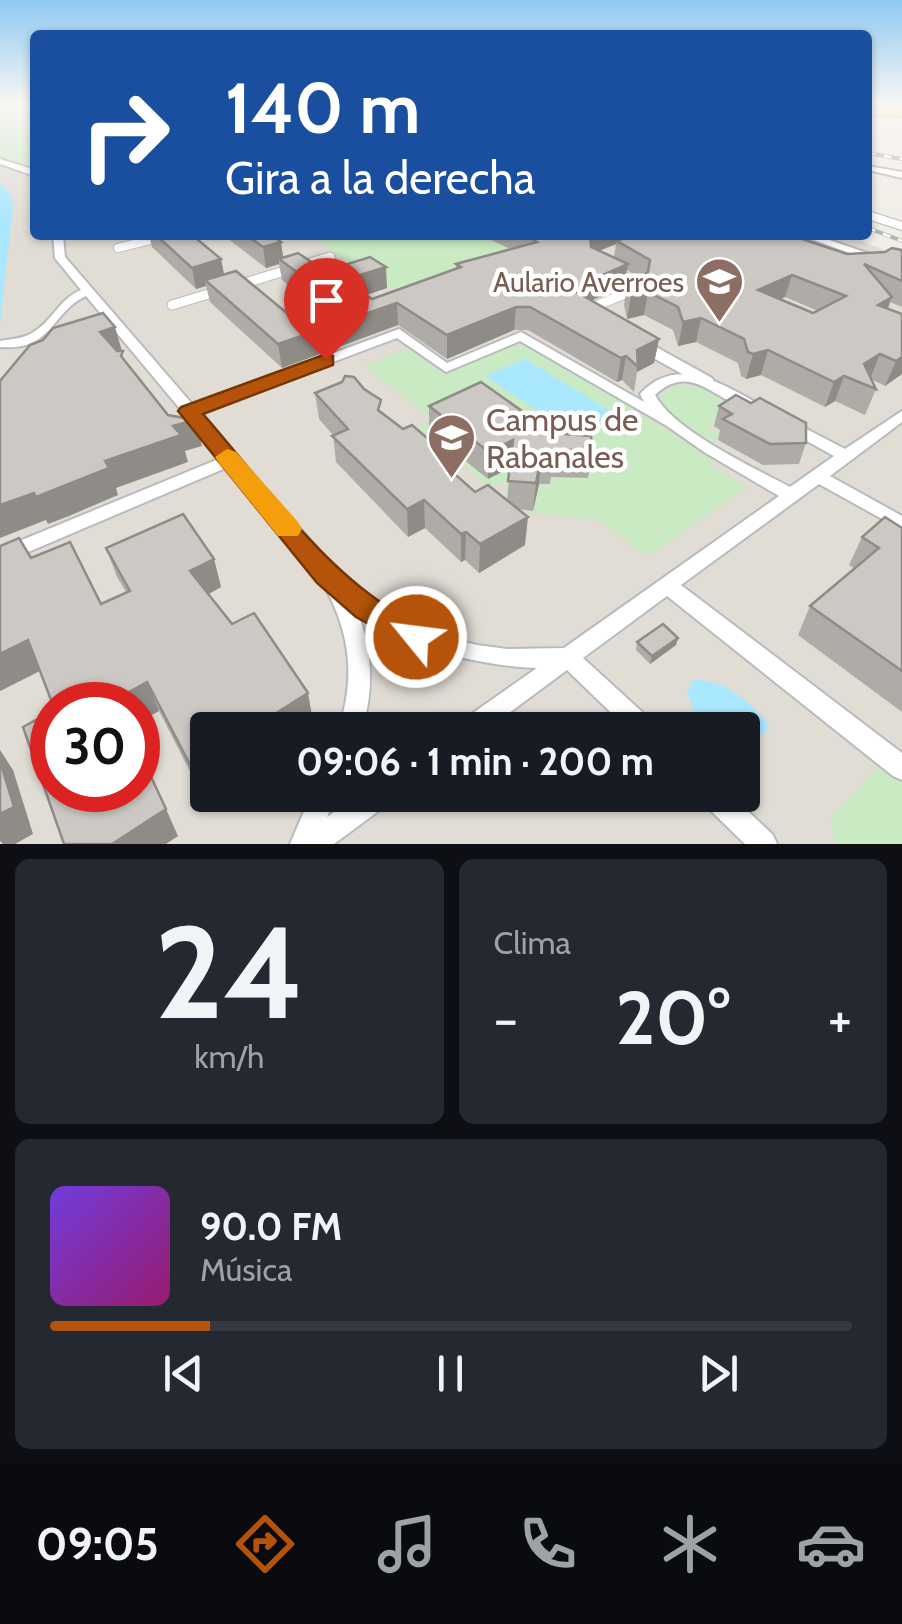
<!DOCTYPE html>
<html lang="es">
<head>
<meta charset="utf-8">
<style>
  body { margin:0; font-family:Cabin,sans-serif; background:#242831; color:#f1f3f6; height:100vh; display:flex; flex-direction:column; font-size:38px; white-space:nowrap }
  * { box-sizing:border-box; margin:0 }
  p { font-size:32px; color:#9ea1a6 }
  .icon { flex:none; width:55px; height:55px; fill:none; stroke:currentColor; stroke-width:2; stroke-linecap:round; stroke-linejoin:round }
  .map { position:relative; height:844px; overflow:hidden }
  .drawer { display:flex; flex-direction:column; gap:15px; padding:15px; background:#0d0f14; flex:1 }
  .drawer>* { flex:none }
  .hud { position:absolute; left:30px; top:30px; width:842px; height:210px; border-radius:10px; box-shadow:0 2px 8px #0004; background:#1a4fa0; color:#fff; overflow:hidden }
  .speed { position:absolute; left:30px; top:682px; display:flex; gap:20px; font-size:50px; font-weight:700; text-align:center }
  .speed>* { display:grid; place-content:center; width:130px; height:130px; border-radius:50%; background:#171b24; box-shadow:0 2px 8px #0004; line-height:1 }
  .speed .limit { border:15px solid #d22; background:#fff; color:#111 }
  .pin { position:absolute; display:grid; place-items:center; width:85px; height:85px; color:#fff; margin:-102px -42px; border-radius:50% 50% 50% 0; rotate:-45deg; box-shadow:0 0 10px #0007 }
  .pin .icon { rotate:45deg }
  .me { position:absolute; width:110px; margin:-55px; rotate:299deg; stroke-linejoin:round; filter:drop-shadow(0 0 8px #0008) }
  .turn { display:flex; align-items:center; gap:35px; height:210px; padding:0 30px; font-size:45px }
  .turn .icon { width:130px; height:130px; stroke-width:2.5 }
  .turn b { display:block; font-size:70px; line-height:85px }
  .big { font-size:75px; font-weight:800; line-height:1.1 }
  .drawer .tile { flex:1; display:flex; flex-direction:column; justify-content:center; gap:15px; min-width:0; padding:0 35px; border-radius:15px; background:#242831 }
  .drawer .dial { align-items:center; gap:0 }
  .dial b { font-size:130px; line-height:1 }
  .song { display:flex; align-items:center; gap:30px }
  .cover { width:120px; height:120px; border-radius:15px; background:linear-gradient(135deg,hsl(260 70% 55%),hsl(320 70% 35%)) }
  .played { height:10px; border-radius:5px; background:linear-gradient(90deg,#b45309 20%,#363941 20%) }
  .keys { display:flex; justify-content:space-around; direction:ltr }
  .heat { display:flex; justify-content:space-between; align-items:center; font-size:55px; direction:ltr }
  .drawer .tiles { flex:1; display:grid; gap:15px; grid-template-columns:1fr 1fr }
  .tile:last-child { grid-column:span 2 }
  .trip { position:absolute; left:190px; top:712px; width:570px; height:100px; border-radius:10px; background:#171b24; box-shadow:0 2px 8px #0004; font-weight:800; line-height:100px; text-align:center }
  .tab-bar { display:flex; height:160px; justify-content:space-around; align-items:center; background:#090b0e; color:#9ea1a6 }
  .tab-bar .icon { width:70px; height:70px }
  .tab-bar .current { color:#b45309 }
  .tab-bar b { font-size:45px; color:#f1f3f6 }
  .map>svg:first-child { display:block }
  .education { fill:#e1ddd5; fill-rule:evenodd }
  .green { fill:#c9eac2 }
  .water { fill:#a9e8ff }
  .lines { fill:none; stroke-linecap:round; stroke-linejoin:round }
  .pedestrian-far2-casing { stroke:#b7bbbe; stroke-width:10 }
  .pedestrian-far1-casing { stroke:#b7bbbe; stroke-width:11 }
  .pedestrian-casing { stroke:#b7bbbe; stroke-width:15 }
  .minor-casing { stroke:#b7bbbe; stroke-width:4 }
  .primary-casing { stroke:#fbb156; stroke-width:4 }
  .pedestrian-far2 { stroke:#fff; stroke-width:8 }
  .pedestrian-far1 { stroke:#fff; stroke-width:9 }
  .pedestrian { stroke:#fff; stroke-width:11 }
  .minor { fill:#fff; fill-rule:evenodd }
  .primary { fill:#ffe4ae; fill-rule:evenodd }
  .rail-casing { stroke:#b4b5b6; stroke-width:4 }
  .rail { stroke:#fff; stroke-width:2.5; stroke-dasharray:8; stroke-linecap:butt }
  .wall { fill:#afaca8; fill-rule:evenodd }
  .shaded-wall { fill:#8f8c88 }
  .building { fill:#ccc8c3; stroke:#8f8c88; stroke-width:2.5; fill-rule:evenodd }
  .route { fill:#b45309; stroke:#753606; stroke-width:2.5 }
  .slow { fill:#f59e0b }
  .labels { text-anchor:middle; stroke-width:9; stroke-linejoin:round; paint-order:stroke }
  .far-education-label { font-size:28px; fill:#785e54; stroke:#fff; text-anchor:end }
  .education-label { font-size:32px; fill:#785e54; stroke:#fff; text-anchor:start }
</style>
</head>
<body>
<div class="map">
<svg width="902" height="844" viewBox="0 0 902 844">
  <rect width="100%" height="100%" fill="#f1ede7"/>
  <path class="education" d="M0 104H35V235H844L902 256V844H0ZM52 705H138V790H52ZM208 730H742V795H208Z"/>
  <g class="green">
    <path d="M0 104H35V168L0 156Z"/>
    <path d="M309 235H482L529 259 410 301Z"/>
    <path d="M512 346 533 348 716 460 710 464 746 488 647 556 598 520 503 510 506 480 489 487 417 427 432 419 365 366 408 348 444 375Z"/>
    <path d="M677 385 707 389 754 415 730 413 708 427 722 436 713 442 666 415 658 403 663 393Z"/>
    <path d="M888 757 902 768V844H835L831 818Z"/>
  </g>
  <g class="water">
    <path d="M0 183 11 195 13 206 0 324Z"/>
    <path d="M527 358 532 363 613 413 573 434 485 376Z"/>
    <path d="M693 680C726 679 751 702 770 727L743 751 742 730H711L694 711 687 693Z"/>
  </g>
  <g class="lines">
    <defs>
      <g id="pedestrian-far2">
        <path d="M868 215 902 226"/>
        <path d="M118 248 154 239"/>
      </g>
      <g id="pedestrian-far1">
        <path d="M235 286 330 257"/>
        <path d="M172 305 215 292"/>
        <path d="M586 310 639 288 638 283 612 271"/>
        <path d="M645 347 656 353"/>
      </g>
      <path id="pedestrian" d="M652 351 708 382"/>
      <g id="minor">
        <path d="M0 159 35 170V176L0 164Z"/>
        <path d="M868 166 902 172V178L868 170Z"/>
        <path d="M53 235H63L65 257 193 405 399 329 447 363 521 332 644 402 640 394C675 355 720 382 757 403L759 406 757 409C722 412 695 357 655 395 673 430 754 468 790 487L834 456 785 429 782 426 785 423H795L845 449 902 411V422L830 476 902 516V530L819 484 681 585 902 753V780L893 776 667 596 583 658 653 722 657 730H629L567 670 486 730H456L460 722 537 668C472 665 411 648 357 611 373 651 374 689 362 730H338C355 681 351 637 327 591L329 588 228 467 0 564V549L221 458 86 296C50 313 54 351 0 347V341C11 339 22 339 32 333 52 322 59 299 81 290L55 258ZM397 338 446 372 520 341 667 426 704 452 779 496 564 648 507 649 477 645 449 638 402 618 350 586 199 412Z"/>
        <path d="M800 235H815L902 265V272Z"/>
        <path d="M311 795H336L327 817 358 795H391L388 804 334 844H290Z"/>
        <path d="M701 795H731L773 835 777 844H745L704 804Z"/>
      </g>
      <path id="primary" d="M868 108 902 110V116L868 114Z"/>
    </defs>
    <use href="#pedestrian-far2" class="pedestrian-far2-casing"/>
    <use href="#pedestrian-far1" class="pedestrian-far1-casing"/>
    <use href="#pedestrian" class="pedestrian-casing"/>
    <use href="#minor" class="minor-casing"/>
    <use href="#primary" class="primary-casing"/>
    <use href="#pedestrian-far2" class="pedestrian-far2"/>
    <use href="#pedestrian-far1" class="pedestrian-far1"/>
    <use href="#pedestrian" class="pedestrian"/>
    <use href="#minor" class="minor"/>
    <use href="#primary" class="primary"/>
    <defs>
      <g id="rail">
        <path d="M868 153 902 159"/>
        <path d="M868 228 902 241"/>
      </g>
    </defs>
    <use href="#rail" class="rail-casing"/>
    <use href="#rail" class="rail"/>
  </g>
  <g class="wall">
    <path d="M149 235H192L221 259 224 274 300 324 326 315 282 280 279 264 266 268 223 235H271L283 257 325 271 387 288 366 295 372 299 456 269V264L510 249 481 235H790L847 254 902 250V307L890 302 888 309 902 374 885 386 871 379 876 389 865 415 835 401 825 407 761 375 746 379 741 376 738 363 696 342 678 346 673 330 644 315 627 319 624 305 627 283 638 277 627 270 624 285 591 301 659 339 654 363 637 372 634 392 622 380 617 382 528 330H514L447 359 398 325 282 368 210 302 206 286 196 289 152 247ZM616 244 614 257 600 251ZM785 297 818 311 813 313 780 300Z"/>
    <path d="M315 393 382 413 475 492 507 501 510 468 488 479 429 432V406L553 433 592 450 588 478 551 477 550 484H539L533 511 518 509 525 545 479 573 465 560 461 562 425 528 408 537 336 462 333 435 319 419Z"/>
    <path d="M719 406 806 443 799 464 763 465 718 440 720 430 714 426Z"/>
    <path d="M902 528V712L798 635 810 606 855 569 849 565 862 537Z"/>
    <path d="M0 546 101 604 126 592 117 577 106 548 214 559 221 587 209 594 313 721 300 730H208V807L159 711 40 670 0 691Z"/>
    <path d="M678 638 676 645 650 664 636 650 637 642Z"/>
  </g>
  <g class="shaded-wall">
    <path d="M590 235H641L617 241 616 244 587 255Z"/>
    <path d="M281 242 284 263 279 259V264L266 268 263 247Z"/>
    <path d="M221 259 225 280H205L206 286 196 289 192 268Z"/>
    <path d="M628 264 624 285 568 312 571 289Z"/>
    <path d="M386 267 387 288 346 302 344 280Z"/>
    <path d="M792 275 785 297 752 313 758 290Z"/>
    <path d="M648 292 644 315 627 319 631 296Z"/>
    <path d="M892 297 883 320 878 305Z"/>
    <path d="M397 303 398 325 282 368 278 344Z"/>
    <path d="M516 307 514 330 447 359V335Z"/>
    <path d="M701 318 696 342 678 346 683 322Z"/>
    <path d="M115 327 122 351 108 356 100 332Z"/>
    <path d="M659 339 654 363 637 372V350Z"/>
    <path d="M768 350 761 375 746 379 753 354Z"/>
    <path d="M880 354 870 379 864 364Z"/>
    <path d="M626 356 622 380 617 382 621 358Z"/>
    <path d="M902 357V374L885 386 896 361Z"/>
    <path d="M844 376 835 401 825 407 834 382Z"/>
    <path d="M195 420 202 446 185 451 188 462 116 488 118 495 69 516 48 524 46 520 0 538V505L173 426Z"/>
    <path d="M513 440 511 467 488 479 489 452Z"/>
    <path d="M448 456V484L440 461Z"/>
    <path d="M541 457 539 484 533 511 536 483Z"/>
    <path d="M424 500 425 528 408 537 407 509Z"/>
    <path d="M528 517 525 545 479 573 480 544Z"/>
    <path d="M466 532 465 560 461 562V534Z"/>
    <path d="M214 559 221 587 199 599 190 571Z"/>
    <path d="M678 638 676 645 650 664 652 656Z"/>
    <path d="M28 640 44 669 0 691V654Z"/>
    <path d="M147 682 159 711 138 723V705H117L115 700Z"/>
    <path d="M308 693 313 721 300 730H249Z"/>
    <path d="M0 750 13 770 33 834 15 844H3L0 841Z"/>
    <path d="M208 772V795H224L208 807 198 780Z"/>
    <path d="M166 809 178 836 166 844H112Z"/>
  </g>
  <g class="building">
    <path d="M156 235H192L221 259 192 268Z"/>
    <path d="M246 235H271L281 242 263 247Z"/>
    <path d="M524 235H590L591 247 628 264 571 289 659 339 637 350 638 367 626 356 621 358 530 307H516L447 335 397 303 278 344 205 280 236 271 300 324 346 308 279 259 298 253 325 271 370 257 386 267 344 280 372 299 461 267 456 264 537 242Z"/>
    <path d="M632 235H790L847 254 885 252 892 248 902 250V281L864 264 892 297 878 305 902 314V357L896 361 880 354 864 364 876 389 844 376 834 382 768 350 753 354 748 352 744 339 701 318 683 322 678 307 648 292 631 296 627 283 648 272 650 260 617 241ZM792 275 846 296 813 313 758 290Z"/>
    <path d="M103 313 115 327 100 332 117 351H123L121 356 168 415 195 420 173 426 181 435 105 461 109 468 36 497 34 493 0 505V381L30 345 43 340 53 328Z"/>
    <path d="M345 376 354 377 364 389 381 400 378 410 403 429 412 425 448 456 440 461 475 492 488 485 528 517 480 544 466 532 461 534 424 500 407 509 332 436 348 429 315 393 342 382Z"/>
    <path d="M481 382 553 433 591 436 592 450H553V457H541L536 483 508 481 513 440 489 452 429 406Z"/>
    <path d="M736 395 751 403 760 398 806 423V443L770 444 723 419 732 414 719 406Z"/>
    <path d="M183 514 214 559 190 571 232 624 254 613 308 693 249 730H208V772L198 780 147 682 115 700 117 705H53L28 640 0 654V546L19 538 31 558 70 542 101 604 130 591 106 548Z"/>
    <path d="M885 517 902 528V671L810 606 879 548 862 537Z"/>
    <path d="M663 624 678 638 652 656 637 642Z"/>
    <path d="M52 711V790H138V749L166 809 112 844H64L23 727Z"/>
    <path d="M0 761 14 807 0 814Z"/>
  </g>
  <linearGradient id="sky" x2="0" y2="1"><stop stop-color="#8fc9f1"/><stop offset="0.47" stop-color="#f9f7f4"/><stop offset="1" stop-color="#f9f7f4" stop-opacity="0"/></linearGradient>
  <rect width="902" height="222" fill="url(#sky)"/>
  <path class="route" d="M326 354 333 356V365L203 414C256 474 310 552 376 599 393 611 422 617 431 637L427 646 416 650 356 617 317 583 178 411 181 407Z"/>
  <path class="slow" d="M227 449 236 452 298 522 302 529 298 536H278L219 463 215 457Z"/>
  <defs>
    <symbol id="university-pin" viewBox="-11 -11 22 30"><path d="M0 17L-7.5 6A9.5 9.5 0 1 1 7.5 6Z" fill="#8d6e63" stroke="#fff"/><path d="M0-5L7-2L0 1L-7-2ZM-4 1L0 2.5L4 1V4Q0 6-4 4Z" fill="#fff"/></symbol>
  </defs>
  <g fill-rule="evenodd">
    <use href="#university-pin" x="692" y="254" width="55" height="75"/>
    <use href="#university-pin" x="424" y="410" width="55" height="75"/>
  </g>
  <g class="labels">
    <g class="far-education-label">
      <text x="684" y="292">Aulario Averroes</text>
    </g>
    <g class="education-label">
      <text x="486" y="431">Campus de<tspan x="486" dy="37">Rabanales</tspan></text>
    </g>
  </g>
</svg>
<div class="speed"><div class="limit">30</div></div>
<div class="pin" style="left:326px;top:360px;background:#d93025"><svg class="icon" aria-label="arrive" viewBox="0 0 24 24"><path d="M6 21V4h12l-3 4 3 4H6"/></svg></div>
<svg class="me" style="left:416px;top:637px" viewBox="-20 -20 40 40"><circle r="17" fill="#b45309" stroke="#fff" stroke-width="3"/><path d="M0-11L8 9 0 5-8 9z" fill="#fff"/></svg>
<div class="trip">09:06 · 1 min · 200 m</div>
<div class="hud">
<div class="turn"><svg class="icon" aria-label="right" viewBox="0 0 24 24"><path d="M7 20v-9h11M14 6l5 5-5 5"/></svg><div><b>140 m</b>Gira a la derecha</div></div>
</div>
</div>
<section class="drawer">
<div class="tiles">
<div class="tile dial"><b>24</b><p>km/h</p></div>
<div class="tile"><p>Clima</p>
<div class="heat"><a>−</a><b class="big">20°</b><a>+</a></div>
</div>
<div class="tile">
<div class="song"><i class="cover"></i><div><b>90.0 FM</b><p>Música</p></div></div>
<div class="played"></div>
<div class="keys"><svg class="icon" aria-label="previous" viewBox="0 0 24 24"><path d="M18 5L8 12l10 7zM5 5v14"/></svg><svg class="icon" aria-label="pause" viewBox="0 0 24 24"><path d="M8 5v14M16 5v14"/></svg><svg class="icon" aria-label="next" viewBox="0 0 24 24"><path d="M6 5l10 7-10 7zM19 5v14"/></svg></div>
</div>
</div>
</section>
<nav class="tab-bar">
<b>09:05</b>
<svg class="icon current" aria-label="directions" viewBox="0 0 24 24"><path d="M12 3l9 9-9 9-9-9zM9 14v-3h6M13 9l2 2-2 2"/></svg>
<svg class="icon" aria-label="music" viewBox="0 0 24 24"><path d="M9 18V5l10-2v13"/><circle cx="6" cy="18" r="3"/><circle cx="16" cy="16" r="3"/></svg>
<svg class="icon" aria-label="phone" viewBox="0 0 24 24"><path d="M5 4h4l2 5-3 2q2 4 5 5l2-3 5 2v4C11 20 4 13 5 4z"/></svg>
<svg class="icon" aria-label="climate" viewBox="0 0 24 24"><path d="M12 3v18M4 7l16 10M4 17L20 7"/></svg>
<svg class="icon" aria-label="car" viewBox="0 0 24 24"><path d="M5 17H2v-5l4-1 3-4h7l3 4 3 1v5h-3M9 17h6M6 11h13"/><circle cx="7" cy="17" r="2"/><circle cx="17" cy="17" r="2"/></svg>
</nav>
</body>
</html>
